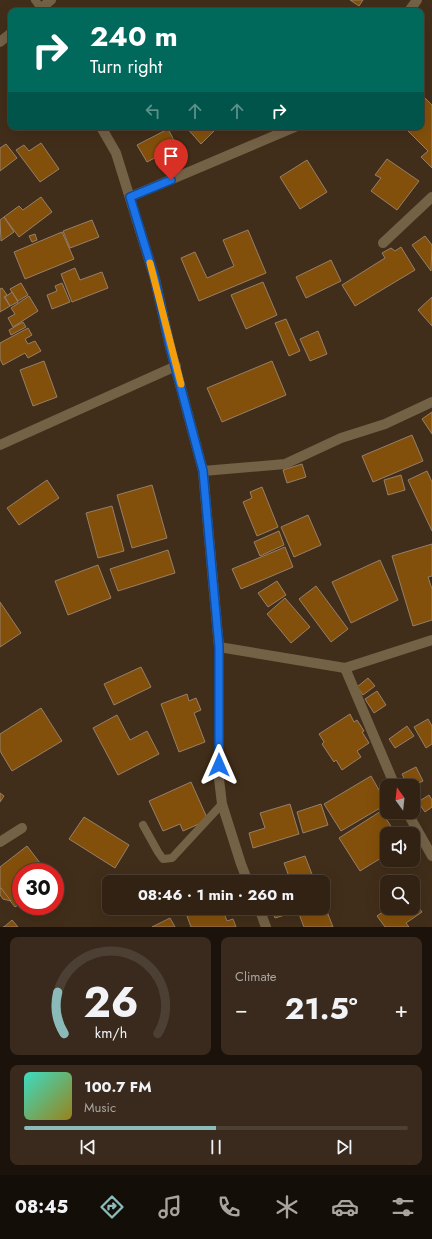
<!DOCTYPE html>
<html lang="en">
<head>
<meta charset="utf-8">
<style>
  body { margin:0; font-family:Jost,sans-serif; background:#392a1d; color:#f1f3f6; height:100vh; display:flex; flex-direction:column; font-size:15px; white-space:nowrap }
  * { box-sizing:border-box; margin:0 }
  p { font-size:13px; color:#a8a4a0 }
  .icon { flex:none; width:22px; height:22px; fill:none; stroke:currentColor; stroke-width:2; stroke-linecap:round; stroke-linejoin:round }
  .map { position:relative; height:927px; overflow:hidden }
  .sheet { display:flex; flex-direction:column; gap:10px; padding:10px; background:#1b130b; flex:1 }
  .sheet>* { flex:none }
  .top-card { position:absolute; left:8px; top:8px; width:416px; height:122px; border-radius:8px; box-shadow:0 4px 16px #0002,0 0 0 1px #4c3f34; background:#00695c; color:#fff; overflow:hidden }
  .needle { width:26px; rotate:345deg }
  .controls { position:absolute; left:380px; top:779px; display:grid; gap:8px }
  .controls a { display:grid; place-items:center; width:40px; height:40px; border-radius:8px; background:#312214; box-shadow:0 4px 16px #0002,0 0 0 1px #4c3f34; font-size:20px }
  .speed { position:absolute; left:12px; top:863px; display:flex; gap:8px; font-size:20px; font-weight:700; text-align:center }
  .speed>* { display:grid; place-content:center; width:52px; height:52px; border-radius:50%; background:#312214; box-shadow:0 4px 16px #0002,0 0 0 1px #4c3f34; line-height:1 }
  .speed .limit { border:6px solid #d22; background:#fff; color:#111 }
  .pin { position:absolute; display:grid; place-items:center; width:34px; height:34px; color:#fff; margin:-41px -17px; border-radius:50% 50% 50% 0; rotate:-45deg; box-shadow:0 0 4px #0007 }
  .pin .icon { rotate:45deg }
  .me { position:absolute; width:44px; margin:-22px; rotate:0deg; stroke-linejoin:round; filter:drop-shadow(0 0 3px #0008) }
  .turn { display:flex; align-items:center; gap:14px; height:84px; padding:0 16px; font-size:18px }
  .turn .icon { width:52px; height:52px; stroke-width:2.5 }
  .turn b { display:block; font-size:28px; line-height:34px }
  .lanes { display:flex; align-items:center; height:38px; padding:0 16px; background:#0003; justify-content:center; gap:20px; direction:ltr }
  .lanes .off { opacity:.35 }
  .big { font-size:30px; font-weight:700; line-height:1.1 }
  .sheet .card { flex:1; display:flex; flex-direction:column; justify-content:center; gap:6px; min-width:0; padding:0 14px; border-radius:8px; background:#392a1d }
  .sheet .dial { align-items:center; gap:0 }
  .dial svg { height:104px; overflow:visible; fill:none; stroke:#4c3f34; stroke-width:7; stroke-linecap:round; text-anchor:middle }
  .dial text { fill:#f1f3f6; stroke:none }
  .song { display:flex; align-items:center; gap:12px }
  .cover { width:48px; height:48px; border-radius:6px; background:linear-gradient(135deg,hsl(170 70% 55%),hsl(50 70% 35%)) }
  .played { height:4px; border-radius:2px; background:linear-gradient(90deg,#8bbbb9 50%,#4c3f34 50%) }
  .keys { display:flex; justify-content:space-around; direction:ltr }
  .heat { display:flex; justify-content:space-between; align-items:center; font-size:22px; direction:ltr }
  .sheet .tiles { flex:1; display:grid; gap:10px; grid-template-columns:1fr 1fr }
  .card:last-child { grid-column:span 2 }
  .trip { position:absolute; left:102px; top:875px; width:228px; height:40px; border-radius:8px; background:#312214; box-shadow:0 4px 16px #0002,0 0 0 1px #4c3f34; font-weight:700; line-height:40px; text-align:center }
  .dock { display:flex; height:64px; justify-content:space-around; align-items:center; background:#140e08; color:#a8a4a0 }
  .dock .icon { width:28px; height:28px }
  .dock .current { color:#8bbbb9 }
  .dock b { font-size:18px; color:#f1f3f6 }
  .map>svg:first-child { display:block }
  .building { fill:#83500b; stroke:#967f69 }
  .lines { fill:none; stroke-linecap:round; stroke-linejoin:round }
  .service { stroke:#746247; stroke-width:8 }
  .minor { stroke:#746247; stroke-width:10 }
  .route-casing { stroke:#114b97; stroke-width:10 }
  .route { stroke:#1a73e8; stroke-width:7 }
  .slow { stroke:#f59e0b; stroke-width:7 }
</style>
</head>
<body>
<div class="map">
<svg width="432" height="927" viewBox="0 0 432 927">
  <rect width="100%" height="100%" fill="#412e1a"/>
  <g class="building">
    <path d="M350 0H363L359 6Z"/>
    <path d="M421 94 432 105V168L421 157 428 151 404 127H421Z"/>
    <path d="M186 127H218L201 144Z"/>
    <path d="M168 129 177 146 147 162 137 145Z"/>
    <path d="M41 143 59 169 40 182 16 150 24 145 29 151Z"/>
    <path d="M6 144 17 158 0 171V148Z"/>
    <path d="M387 159 419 181 397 210 371 191 381 178 375 175Z"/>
    <path d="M307 160 327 192 300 209 280 177Z"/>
    <path d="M41 197 52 212 19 237 4 217 19 206 23 210Z"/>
    <path d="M4 217 14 232 1 241 0 220Z"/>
    <path d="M92 220 99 237 70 248 63 231Z"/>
    <path d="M248 230 266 273 199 301 181 258 195 252 207 278 234 266 223 240Z"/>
    <path d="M62 232 74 259 25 279 14 252Z"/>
    <path d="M35 234 37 240 32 242 29 236Z"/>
    <path d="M425 236 432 245 431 271 412 245Z"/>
    <path d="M401 247 415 270 355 306 342 285 385 258 382 253 391 248 395 251Z"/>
    <path d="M331 260 341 281 306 298 296 277Z"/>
    <path d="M75 268 80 280 102 272 108 288 72 302 61 274Z"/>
    <path d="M263 282 277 315 246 329 231 295Z"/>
    <path d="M21 283 28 295 18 301 10 289Z"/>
    <path d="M62 283 70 302 52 309 47 295 57 291 55 286Z"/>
    <path d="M2 288 7 295 4 297 10 306 0 312V289Z"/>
    <path d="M12 292 18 302 10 306 5 297Z"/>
    <path d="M29 296 38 311 13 327 8 318 15 314 11 308Z"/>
    <path d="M432 297V326L418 310Z"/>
    <path d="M286 319 300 351 289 356 275 323Z"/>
    <path d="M23 322 26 327 11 335 9 330Z"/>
    <path d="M28 328 32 335 25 339 28 344 35 341 41 351 28 358 25 353 3 365 0 359V343Z"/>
    <path d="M318 331 327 354 310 361 300 339Z"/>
    <path d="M44 361 57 397 33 406 20 370Z"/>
    <path d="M272 361 286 395 222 422 207 388Z"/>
    <path d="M432 412V434L422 419Z"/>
    <path d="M412 435 423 461 373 482 362 456Z"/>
    <path d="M302 464 306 477 287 483 283 470Z"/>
    <path d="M427 471 432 482V531L408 480Z"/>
    <path d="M401 475 405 490 388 495 384 480Z"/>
    <path d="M47 480 59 498 19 525 7 508Z"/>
    <path d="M152 485 167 538 132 548 117 495Z"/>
    <path d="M262 487 278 527 257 536 243 502 252 498 250 492Z"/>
    <path d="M112 506 124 551 98 558 86 513Z"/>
    <path d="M308 515 321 545 294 557 281 527Z"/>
    <path d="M279 531 284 545 260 556 254 542Z"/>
    <path d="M432 544V576L428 577 432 589V620L413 626 392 556Z"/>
    <path d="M285 547 293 567 241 589 232 569Z"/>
    <path d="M168 550 175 573 118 591 110 569Z"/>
    <path d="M380 560 398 600 351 623 332 582Z"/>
    <path d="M98 565 111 598 68 615 55 581Z"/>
    <path d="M277 581 286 595 268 607 258 593Z"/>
    <path d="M316 586 348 629 331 642 299 599Z"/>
    <path d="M285 598 310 627 291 643 267 614Z"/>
    <path d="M0 602 21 633 0 647Z"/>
    <path d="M141 667 151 687 114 705 104 684Z"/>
    <path d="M368 678 375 686 363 695 357 687Z"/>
    <path d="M377 691 386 705 374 713 365 699Z"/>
    <path d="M187 694 189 701 196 698 201 710 194 713 205 742 179 752 161 704Z"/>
    <path d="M41 708 62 741 12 771 0 751V734Z"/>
    <path d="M350 714 354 722 357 720 364 731 362 732 369 743 357 751 361 757 342 770 336 760 334 762 322 744 324 742 319 734Z"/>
    <path d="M117 715 130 740 147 731 159 754 118 775 93 728Z"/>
    <path d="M428 719 432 726V744L426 748 414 727Z"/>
    <path d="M407 726 414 736 395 748 389 739Z"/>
    <path d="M416 767 423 781 412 786H408L402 774Z"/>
    <path d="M371 776 387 804 341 831 324 804Z"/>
    <path d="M191 782 208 820 183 831 180 824 163 831 149 801Z"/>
    <path d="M0 793 4 796 0 802Z"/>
    <path d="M429 795 432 800V807L425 812 418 802Z"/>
    <path d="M290 804 299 834 253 848 249 833 265 828 260 813Z"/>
    <path d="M321 804 328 825 303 833 297 812Z"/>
    <path d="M381 811 396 834H387V858L386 855 360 871 339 838Z"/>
    <path d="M84 817 129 845 115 868 69 839Z"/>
    <path d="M27 846 47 872H21V903L15 907 0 888V867Z"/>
    <path d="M305 856 315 882H291L284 863Z"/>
    <path d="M0 888H1L11 901 3 899 0 895Z"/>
    <path d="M413 900 422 912 406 923 409 927H385L377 916 388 908H413Z"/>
    <path d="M324 904 333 927H304L299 914 315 908H323V905Z"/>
    <path d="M184 908H222L227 921 233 919 236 927H191Z"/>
    <path d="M271 908H294L295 912 275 918Z"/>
    <path d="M170 918 175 927H152Z"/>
    <path d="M12 920 18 927H3H4Z"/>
  </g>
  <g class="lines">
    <g class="service">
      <path d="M35 0 41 8"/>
      <path d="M143 825 158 852 163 859 172 858 222 804"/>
    </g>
    <g class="minor">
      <path d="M38 11 51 0"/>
      <path d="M409 11 417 0"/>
      <path d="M0 42 11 33"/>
      <path d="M101 127 116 153 155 279 170 347 203 471 219 647V779L222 804 241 864 248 882"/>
      <path d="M130 197 295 127"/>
      <path d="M383 243 432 197"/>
      <path d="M0 445 176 366"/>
      <path d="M203 471 285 464 341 438 385 424 432 402"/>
      <path d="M219 647 345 668 432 640"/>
      <path d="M345 668 395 786"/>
      <path d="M407 812 432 856"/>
      <path d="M0 842 22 828"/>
      <path d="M259 908 266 927"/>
    </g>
  </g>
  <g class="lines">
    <defs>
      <path id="route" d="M171 180 130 197 155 279 170 347 203 471 219 647V765"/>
    </defs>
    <use href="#route" class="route-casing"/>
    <use href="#route" class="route"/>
    <path class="slow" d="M150 263 181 384"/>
  </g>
</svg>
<div class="controls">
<a><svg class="needle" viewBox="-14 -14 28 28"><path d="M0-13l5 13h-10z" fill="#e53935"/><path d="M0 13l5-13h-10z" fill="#a8a4a0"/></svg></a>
<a><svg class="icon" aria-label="sound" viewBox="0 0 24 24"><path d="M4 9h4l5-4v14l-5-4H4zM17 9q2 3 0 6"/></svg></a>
<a><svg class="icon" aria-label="search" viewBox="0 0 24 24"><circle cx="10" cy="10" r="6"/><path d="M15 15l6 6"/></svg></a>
</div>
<div class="speed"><div class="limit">30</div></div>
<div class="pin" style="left:171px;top:180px;background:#d93025"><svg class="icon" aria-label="arrive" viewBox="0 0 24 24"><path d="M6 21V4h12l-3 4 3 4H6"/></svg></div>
<svg class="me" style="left:219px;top:765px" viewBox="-20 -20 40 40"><path d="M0-17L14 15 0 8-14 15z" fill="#1a73e8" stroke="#fff" stroke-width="4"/></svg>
<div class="trip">08:46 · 1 min · 260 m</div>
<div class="top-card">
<div class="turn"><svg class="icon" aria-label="right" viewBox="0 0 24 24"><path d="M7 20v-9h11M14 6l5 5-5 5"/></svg><div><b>240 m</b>Turn right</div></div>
<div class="lanes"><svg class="icon off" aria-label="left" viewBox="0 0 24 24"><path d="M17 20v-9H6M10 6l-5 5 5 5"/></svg><svg class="icon off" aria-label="ahead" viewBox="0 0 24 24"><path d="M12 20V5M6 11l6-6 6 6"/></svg><svg class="icon off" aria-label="ahead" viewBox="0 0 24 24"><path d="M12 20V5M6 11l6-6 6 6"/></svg><svg class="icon" aria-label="right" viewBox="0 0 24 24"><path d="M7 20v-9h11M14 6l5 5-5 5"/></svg></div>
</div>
</div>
<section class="sheet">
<div class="tiles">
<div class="card dial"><svg viewBox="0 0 100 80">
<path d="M14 69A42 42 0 1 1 86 69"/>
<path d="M14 69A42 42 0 0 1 9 37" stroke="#8bbbb9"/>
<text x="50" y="56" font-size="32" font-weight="700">26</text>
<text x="50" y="72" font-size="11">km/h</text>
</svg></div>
<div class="card"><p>Climate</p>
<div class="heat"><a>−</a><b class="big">21.5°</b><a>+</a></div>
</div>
<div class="card">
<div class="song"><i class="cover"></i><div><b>100.7 FM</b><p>Music</p></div></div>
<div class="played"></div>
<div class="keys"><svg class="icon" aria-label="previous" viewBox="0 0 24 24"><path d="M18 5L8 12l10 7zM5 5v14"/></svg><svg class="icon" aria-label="pause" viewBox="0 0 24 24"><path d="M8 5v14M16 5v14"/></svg><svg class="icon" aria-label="next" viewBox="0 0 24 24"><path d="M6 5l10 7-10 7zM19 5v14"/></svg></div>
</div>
</div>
</section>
<nav class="dock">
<b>08:45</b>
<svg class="icon current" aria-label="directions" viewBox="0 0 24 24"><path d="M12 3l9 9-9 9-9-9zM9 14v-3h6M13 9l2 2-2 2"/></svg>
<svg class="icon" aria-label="music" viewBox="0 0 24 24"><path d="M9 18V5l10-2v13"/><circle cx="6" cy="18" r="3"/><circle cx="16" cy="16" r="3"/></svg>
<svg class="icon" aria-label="phone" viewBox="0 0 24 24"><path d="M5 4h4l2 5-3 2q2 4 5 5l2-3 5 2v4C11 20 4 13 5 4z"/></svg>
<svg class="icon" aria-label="climate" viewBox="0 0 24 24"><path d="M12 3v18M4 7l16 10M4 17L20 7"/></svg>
<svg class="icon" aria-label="car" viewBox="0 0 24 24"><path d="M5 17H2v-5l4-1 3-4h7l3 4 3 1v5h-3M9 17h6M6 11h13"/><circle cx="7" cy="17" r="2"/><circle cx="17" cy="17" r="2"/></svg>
<svg class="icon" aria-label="filters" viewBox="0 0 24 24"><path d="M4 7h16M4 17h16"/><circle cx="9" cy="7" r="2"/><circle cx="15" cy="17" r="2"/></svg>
</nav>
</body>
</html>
